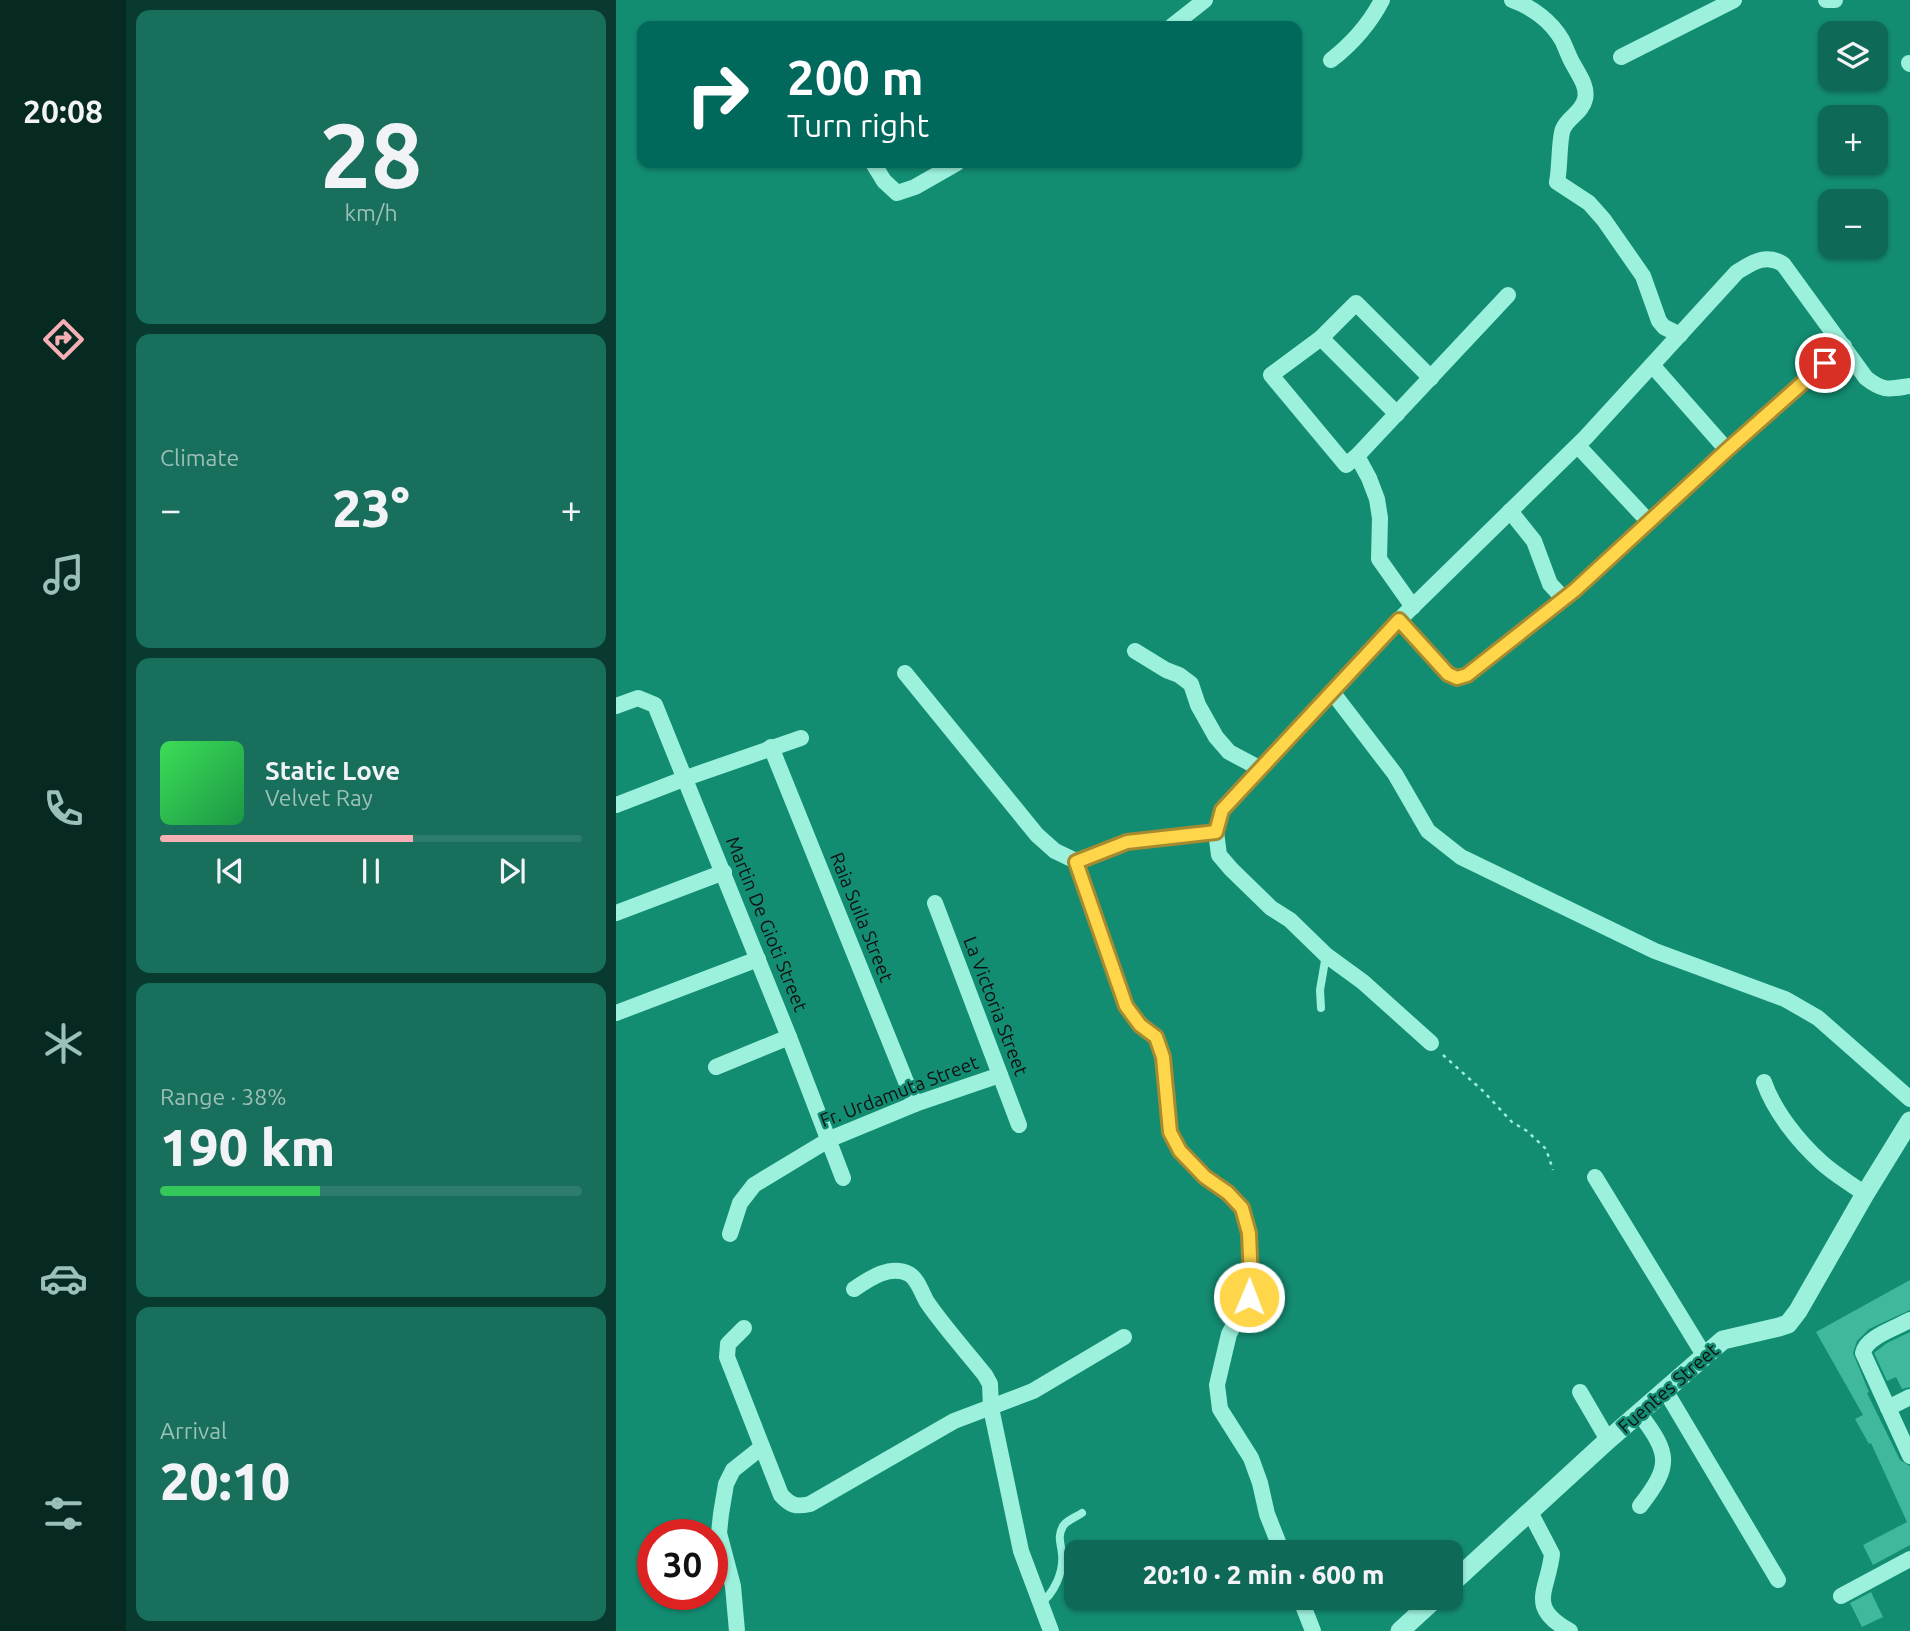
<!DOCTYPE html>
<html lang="en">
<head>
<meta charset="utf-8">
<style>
  body { margin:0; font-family:Ubuntu,sans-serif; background:#176f5c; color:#f1f3f6; height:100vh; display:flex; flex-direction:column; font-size:26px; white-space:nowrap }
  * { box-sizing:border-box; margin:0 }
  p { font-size:23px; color:#9bbfb9 }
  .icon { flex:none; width:38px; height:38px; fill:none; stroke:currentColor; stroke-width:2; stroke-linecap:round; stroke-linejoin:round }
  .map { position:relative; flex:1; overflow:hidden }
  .sheet { display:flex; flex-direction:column; gap:10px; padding:10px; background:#083a2f; width:490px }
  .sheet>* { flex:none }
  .hud { position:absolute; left:21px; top:21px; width:665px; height:147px; border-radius:14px; box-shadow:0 2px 5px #0004; background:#00695c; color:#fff; overflow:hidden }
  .fabs { position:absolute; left:1202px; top:21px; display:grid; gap:14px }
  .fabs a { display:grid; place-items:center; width:70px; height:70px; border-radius:14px; background:#0e6a56; box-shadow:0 2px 5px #0004; font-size:35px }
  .speed { position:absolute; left:21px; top:1519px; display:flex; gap:14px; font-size:35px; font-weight:700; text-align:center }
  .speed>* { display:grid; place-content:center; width:91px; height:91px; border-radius:50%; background:#0e6a56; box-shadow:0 2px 5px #0004; line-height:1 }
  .speed .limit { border:10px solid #d22; background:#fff; color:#111 }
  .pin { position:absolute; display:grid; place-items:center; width:60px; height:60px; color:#fff; margin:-30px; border:4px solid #fff; border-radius:50%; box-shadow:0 2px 7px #0007 }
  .me { position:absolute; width:77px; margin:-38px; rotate:1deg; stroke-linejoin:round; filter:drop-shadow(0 0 5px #0008) }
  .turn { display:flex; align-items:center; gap:24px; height:147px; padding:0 35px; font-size:32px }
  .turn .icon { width:91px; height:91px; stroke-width:2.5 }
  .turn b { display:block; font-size:49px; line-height:60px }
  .big { font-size:52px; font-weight:800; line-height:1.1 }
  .sheet .card { flex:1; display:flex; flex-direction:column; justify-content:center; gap:10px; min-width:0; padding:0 24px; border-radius:14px; background:#176f5c }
  .sheet .dial { align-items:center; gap:0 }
  .dial b { font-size:91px; line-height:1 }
  .song { display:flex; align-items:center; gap:21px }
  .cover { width:84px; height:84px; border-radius:10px; background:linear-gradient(135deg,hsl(130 70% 55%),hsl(140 70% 35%)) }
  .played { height:7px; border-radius:4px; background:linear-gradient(90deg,#f7afb6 60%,#2e7d6c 60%) }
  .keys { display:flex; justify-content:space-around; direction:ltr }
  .heat { display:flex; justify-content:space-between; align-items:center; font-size:38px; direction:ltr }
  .charge { height:10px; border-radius:5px; background:linear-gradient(90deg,#34c759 38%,#2e7d6c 0) }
  .trip { position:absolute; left:448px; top:1540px; width:399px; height:70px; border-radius:14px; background:#0e6a56; box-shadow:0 2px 5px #0004; font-weight:800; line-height:70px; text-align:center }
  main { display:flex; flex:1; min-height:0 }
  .tab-bar { display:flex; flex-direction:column; width:126px; justify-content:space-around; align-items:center; background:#062a22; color:#9bbfb9 }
  .tab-bar .icon { width:49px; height:49px }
  .tab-bar .selected { color:#f7afb6 }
  .tab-bar b { font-size:32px; color:#f1f3f6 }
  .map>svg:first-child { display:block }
  .building { fill:#3fb89c }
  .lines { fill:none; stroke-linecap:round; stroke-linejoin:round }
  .path { stroke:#9cf1dd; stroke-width:2.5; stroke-dasharray:3.5 5; stroke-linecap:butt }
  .service { stroke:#9cf1dd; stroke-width:8 }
  .minor { stroke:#9cf1dd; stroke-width:16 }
  .tertiary { stroke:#9cf1dd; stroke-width:19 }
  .route-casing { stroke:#a68a30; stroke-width:18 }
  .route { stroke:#ffd54a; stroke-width:12 }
  .labels { text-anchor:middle; stroke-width:5; stroke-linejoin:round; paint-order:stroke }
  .street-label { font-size:19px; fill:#111; stroke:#138d72 }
</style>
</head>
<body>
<main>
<nav class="tab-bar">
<b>20:08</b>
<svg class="icon selected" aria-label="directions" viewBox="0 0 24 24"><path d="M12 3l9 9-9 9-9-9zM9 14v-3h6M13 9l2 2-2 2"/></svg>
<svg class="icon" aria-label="music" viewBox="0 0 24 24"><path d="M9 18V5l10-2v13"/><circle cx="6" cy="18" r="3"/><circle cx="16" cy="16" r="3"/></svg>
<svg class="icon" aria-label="phone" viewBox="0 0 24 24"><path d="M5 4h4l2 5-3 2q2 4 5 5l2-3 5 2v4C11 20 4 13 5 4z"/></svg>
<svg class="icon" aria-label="climate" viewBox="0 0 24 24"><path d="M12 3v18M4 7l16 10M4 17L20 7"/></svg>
<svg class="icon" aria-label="car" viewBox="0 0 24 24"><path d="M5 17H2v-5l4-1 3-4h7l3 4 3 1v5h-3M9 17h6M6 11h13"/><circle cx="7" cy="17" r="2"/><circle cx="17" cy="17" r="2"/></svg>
<svg class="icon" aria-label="filters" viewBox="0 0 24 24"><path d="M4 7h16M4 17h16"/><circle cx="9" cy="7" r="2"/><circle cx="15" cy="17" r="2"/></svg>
</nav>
<section class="sheet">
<div class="card dial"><b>28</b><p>km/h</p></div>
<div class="card"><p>Climate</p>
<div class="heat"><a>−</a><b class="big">23°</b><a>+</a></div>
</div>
<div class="card">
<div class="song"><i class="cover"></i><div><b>Static Love</b><p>Velvet Ray</p></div></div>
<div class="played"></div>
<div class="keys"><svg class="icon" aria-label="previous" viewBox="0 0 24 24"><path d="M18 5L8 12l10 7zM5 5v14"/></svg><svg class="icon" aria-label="pause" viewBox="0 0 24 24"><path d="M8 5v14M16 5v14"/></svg><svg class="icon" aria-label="next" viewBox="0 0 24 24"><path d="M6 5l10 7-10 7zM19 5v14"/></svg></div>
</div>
<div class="card"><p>Range · 38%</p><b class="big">190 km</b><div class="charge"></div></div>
<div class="card"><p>Arrival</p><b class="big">20:10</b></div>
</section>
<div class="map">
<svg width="1294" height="1631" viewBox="0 0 1294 1631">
  <rect width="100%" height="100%" fill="#138d72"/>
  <g class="building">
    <path d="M1294 1280V1310L1253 1329 1241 1341 1237 1353 1253 1392 1251 1393 1284 1460 1294 1466V1545L1257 1565 1247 1545 1291 1522 1255 1443 1253 1444 1239 1419 1247 1415 1200 1332Z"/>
    <path d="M1294 1332V1387L1286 1389 1280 1377 1271 1381 1258 1353 1271 1343Z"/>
    <path d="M1255 1592 1267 1617 1246 1627 1234 1603Z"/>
  </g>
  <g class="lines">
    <path class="path" d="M827 1055 867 1091 896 1122 911 1131 930 1149 937 1170"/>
    <g class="service">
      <path d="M705 1008 704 990 710 955"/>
      <path d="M423 1604C438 1595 448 1571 446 1554 445 1543 441 1537 447 1526 451 1520 460 1517 466 1513"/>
    </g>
    <g class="minor">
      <path d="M896 0C916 7 935 21 946 40 950 48 953 57 957 64 963 75 972 87 969 99 966 113 952 117 947 129 943 138 944 169 941 182L973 203 988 220 1027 276 1043 321 1048 327 1064 335"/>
      <path d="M1210 0H1219"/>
      <path d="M556 26 589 0"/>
      <path d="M1005 57 1118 0"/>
      <path d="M715 60C737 43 753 25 766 0"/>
      <path d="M1293 63 1294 64"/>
      <path d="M257 163 268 181 281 193 299 187 341 163"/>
      <path d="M705 338 655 375 730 465 741 456"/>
      <path d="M1036 365 1111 450"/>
      <path d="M781 414 705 338 740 303 815 378"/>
      <path d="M962 446 1033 522"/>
      <path d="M894 511 918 541 934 584 948 599"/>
      <path d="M797 607 763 559 764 518 761 499 753 478 741 456 892 295"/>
      <path d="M783 620 832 674 841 678 851 675 959 590 1111 450 1228 346"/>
      <path d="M519 651 550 670 563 675 575 684 582 705 600 737 613 752 645 769"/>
      <path d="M289 673 421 835 439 851 460 861 511 842 600 832"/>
      <path d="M717 693 779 774 812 831 845 857 1039 951 1169 999 1202 1018 1294 1099"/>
      <path d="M0 706 22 698 39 705 173 1037 227 1178"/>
      <path d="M155 747 299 1104"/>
      <path d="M0 805 70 778 185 738"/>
      <path d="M460 861 510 1006 525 1025 540 1037 547 1057 554 1132 564 1151 589 1177 612 1193 626 1208 633 1233 635 1281 633 1297 613 1334 601 1385 604 1409 635 1458 644 1483 651 1514 666 1552"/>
      <path d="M319 903 403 1125"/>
      <path d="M0 913 108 872"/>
      <path d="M0 1013 142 959"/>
      <path d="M815 1043 747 982 710 955 674 920 655 908 615 869 603 855 600 832 606 810 783 620 970 437 1121 272C1136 263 1149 253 1167 264L1250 378C1268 392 1273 389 1294 386"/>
      <path d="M100 1067 173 1037"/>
      <path d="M1148 1082C1158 1111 1182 1141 1205 1162 1218 1174 1234 1183 1249 1194"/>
      <path d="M979 1177 1088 1355"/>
      <path d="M114 1234 124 1203 138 1185 214 1139 299 1104 384 1075"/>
      <path d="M238 1289C253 1279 274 1264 293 1274 302 1279 306 1294 311 1302 328 1327 350 1351 369 1375L374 1384 375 1408 405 1551 435 1631"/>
      <path d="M1294 1320C1280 1328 1250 1337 1247 1353L1294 1456"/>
      <path d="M128 1328 112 1344 111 1357 165 1495C175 1506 180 1507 194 1504L338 1421 417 1391 508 1337"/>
      <path d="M1049 1390 1162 1580"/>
      <path d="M964 1392 992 1440"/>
      <path d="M1272 1408 1294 1397"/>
      <path d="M1023 1413C1054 1454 1056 1465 1024 1506"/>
      <path d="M914 1512 936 1554C932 1591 910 1607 954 1631"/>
      <path d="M1225 1596 1294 1559"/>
      <path d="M684 1598 697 1631"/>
      <path d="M121 1631 117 1586 103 1533 105 1514 110 1484 117 1470 146 1447"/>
    </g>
    <g class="tertiary">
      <path d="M835 1584 992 1440 1107 1340 1163 1327 1172 1324 1182 1311 1249 1194 1294 1121"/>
      <path d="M784 1631 820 1598"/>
    </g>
  </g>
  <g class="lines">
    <defs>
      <path id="route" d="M633 1297 635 1281 633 1233 626 1208 612 1193 589 1177 564 1151 554 1132 547 1057 540 1037 524 1025 510 1006 460 862 511 842 600 832 606 810 783 620 832 674 841 678 851 675 959 590 1111 450 1209 363"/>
    </defs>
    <use href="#route" class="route-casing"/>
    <use href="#route" class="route"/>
  </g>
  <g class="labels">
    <g class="street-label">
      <text transform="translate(246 917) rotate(68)" y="7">Raia Suila Street</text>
      <text transform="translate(151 924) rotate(68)" y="7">Martin De Gioti Street</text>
      <text transform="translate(380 1006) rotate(69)" y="7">La Victoria Street</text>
      <text transform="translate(283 1091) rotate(-21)" y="7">Fr. Urdamuta Street</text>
      <text transform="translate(1052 1388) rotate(-41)" y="7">Fuentes Street</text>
    </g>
  </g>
</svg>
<div class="fabs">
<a><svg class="icon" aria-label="layers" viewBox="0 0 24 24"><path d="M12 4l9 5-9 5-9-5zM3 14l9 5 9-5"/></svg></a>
<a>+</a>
<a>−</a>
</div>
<div class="speed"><div class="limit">30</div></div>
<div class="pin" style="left:1209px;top:363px;background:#d93025"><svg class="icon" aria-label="arrive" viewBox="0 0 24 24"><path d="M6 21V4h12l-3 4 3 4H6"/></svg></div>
<svg class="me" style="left:633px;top:1297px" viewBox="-20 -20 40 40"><circle r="17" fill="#ffd54a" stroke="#fff" stroke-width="3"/><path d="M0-11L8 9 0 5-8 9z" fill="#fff"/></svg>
<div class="trip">20:10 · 2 min · 600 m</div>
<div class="hud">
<div class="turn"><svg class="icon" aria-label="right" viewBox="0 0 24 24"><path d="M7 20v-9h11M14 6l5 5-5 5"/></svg><div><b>200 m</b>Turn right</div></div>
</div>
</div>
</main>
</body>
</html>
